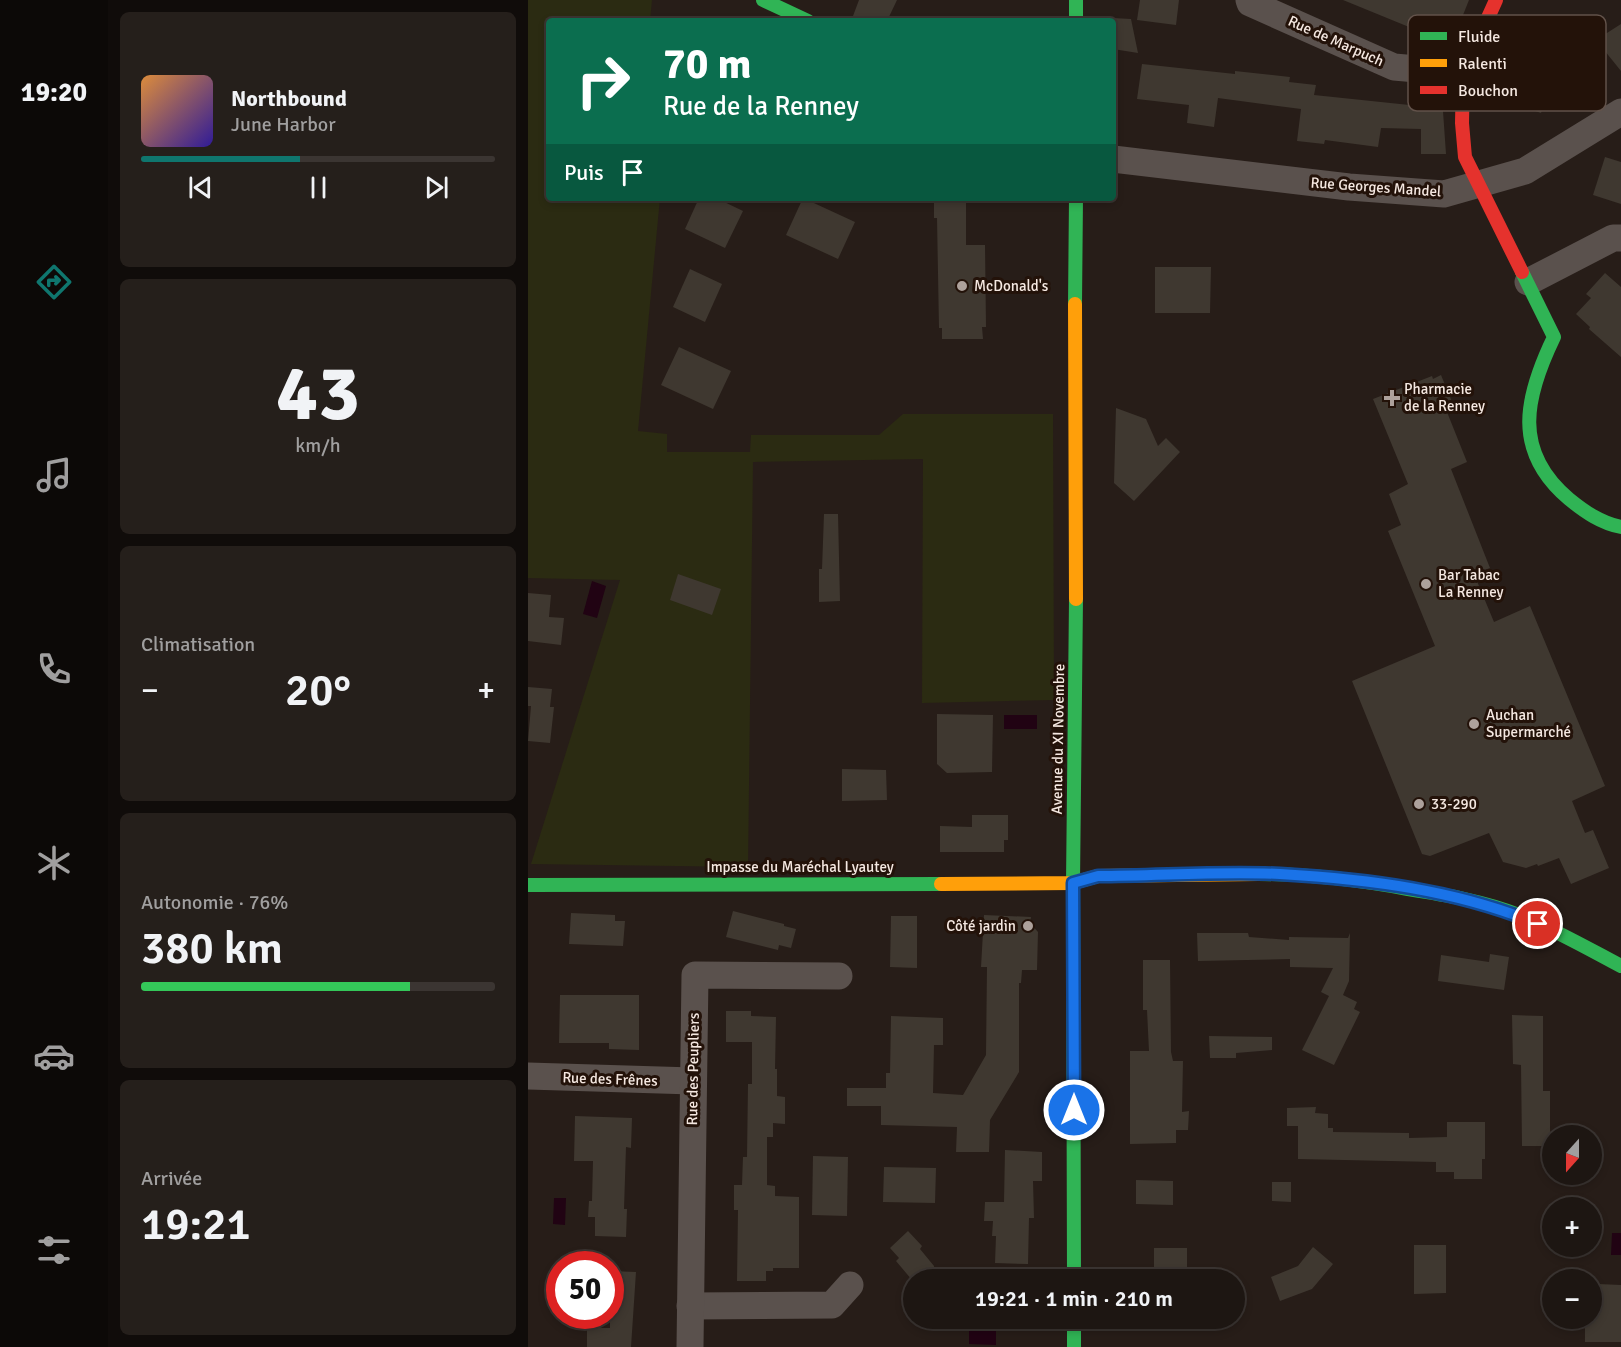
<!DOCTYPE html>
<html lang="fr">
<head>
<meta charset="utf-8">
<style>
  body { margin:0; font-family:Signika,sans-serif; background:#251f1b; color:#f1f3f6; height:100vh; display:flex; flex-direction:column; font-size:22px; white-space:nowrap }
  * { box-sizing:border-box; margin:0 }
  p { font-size:20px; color:#a09f9f }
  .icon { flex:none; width:33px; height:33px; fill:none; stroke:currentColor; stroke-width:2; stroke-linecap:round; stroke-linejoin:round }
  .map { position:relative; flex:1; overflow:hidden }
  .details { display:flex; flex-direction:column; gap:12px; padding:12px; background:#100c0a; width:420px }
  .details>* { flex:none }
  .banner { position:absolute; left:18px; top:18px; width:570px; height:183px; border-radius:6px; box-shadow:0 3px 9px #0003,0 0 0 2px #3b3532; background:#0b6e4f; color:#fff; overflow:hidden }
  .needle { width:39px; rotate:201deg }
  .fabs { position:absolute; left:1014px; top:1125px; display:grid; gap:12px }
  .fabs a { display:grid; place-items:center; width:60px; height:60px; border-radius:50%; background:#1d1612; box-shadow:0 3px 9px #0003,0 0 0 2px #3b3532; font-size:30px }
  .speed { position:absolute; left:18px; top:1251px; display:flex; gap:12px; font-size:30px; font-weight:700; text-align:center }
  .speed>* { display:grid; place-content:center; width:78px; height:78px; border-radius:50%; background:#1d1612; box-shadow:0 3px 9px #0003,0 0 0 2px #3b3532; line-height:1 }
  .speed .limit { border:9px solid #d22; background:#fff; color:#111 }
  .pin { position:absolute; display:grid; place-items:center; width:51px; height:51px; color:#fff; margin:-26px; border:3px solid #fff; border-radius:50%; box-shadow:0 2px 6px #0007 }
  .me { position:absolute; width:66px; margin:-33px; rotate:0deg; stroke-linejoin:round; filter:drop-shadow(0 0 4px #0008) }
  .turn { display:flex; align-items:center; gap:21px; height:126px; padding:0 18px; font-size:27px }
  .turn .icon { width:78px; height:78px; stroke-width:2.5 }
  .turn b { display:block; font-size:42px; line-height:51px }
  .then { display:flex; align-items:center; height:57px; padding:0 18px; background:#0003; gap:12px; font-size:22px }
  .big { font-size:45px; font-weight:600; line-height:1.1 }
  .details .card { flex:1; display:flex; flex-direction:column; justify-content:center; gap:9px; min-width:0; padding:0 21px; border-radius:9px; background:#251f1b }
  .details .dial { align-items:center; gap:0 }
  .dial b { font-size:78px; line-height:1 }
  .song { display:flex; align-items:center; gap:18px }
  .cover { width:72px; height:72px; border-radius:9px; background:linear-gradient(135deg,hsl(30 70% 55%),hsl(250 70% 35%)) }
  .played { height:6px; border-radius:3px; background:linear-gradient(90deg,#0f766e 45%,#3b3532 45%) }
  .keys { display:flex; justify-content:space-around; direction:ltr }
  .heat { display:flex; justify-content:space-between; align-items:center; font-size:33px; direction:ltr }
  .charge { height:9px; border-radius:4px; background:linear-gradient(90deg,#34c759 76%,#3b3532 0) }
  .trip { position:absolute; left:375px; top:1269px; width:342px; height:60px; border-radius:30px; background:#1d1612; box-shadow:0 3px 9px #0003,0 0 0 2px #3b3532; font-weight:600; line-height:60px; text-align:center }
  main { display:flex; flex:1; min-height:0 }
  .dock { display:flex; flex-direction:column; width:108px; justify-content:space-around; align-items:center; background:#0c0907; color:#a09f9f }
  .dock .icon { width:42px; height:42px }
  .dock .on { color:#0f766e }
  .dock b { font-size:27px; color:#f1f3f6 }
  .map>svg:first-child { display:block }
  .green { fill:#2b2b12 }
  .water { fill:#210313 }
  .building { fill:#3f3830 }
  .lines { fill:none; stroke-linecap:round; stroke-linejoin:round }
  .street { stroke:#5a514d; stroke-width:27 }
  .fast { stroke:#30b455; stroke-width:14 }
  .slow { stroke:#ff9f0a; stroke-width:14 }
  .jam { stroke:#e5322d; stroke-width:14 }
  .route-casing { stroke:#114b97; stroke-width:15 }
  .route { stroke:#1a73e8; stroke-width:10 }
  .poi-dot { fill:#ada19b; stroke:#231209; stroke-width:2 }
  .labels { text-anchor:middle; stroke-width:6; stroke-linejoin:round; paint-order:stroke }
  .street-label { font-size:15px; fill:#f5e8e1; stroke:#231209 }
  .poi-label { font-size:15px; fill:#f5e8e1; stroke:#231209; text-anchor:start }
  .key { fill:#231209; stroke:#62524a; stroke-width:1.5 }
  .key-label { font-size:16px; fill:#f5e8e1 }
</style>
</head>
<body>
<main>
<nav class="dock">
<b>19:20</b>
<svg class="icon on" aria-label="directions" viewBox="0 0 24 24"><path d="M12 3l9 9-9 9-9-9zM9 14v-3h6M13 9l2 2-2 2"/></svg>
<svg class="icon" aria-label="music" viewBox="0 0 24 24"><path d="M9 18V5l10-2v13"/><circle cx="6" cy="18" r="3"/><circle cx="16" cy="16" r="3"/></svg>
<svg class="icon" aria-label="phone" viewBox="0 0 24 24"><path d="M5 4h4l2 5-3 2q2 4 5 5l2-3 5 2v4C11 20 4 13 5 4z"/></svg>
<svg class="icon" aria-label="climate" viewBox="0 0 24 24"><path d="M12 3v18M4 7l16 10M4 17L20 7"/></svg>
<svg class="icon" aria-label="car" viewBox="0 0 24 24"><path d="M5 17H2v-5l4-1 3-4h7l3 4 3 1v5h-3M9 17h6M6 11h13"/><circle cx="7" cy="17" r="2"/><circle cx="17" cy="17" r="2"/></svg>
<svg class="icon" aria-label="filters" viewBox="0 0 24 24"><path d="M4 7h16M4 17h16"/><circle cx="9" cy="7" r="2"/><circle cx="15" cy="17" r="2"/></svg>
</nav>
<section class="details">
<div class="card">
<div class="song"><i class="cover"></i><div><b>Northbound</b><p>June Harbor</p></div></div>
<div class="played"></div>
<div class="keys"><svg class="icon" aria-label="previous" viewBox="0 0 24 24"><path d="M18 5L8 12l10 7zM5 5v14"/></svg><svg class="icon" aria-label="pause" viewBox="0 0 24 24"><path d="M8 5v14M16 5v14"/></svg><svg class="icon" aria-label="next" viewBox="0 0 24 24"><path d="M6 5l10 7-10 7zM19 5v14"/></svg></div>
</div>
<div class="card dial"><b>43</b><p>km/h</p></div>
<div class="card"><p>Climatisation</p>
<div class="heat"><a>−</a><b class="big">20°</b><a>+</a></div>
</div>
<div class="card"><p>Autonomie · 76%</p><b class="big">380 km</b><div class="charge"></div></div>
<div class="card"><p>Arrivée</p><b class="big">19:21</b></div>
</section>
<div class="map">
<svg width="1093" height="1347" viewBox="0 0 1093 1347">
  <rect width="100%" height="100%" fill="#271d18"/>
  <path class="green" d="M0 0H124L122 21H21V198H132L110 431 139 434V452H222L223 435H351L375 414H525L526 700 394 703 395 459 225 462 220 867 3 864 92 580 0 578Z"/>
  <g class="water">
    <path d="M64 581 78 586 69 618 55 614Z"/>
    <rect x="476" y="715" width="33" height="14"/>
    <path d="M26 1198H38L37 1225 25 1224Z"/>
    <path d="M1084 1233H1093V1255H1083Z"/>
    <path d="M441 1330 468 1331V1345L441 1344Z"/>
  </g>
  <g class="building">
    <path d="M331 0H369L359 21H337L325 16Z"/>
    <path d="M612 0H651L648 25 609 20Z"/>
    <path d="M815 0H941L929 30 901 19 896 30 883 24 881 27Z"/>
    <path d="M585 18 603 19 610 53 585 49Z"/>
    <path d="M1093 24V71L1068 40Z"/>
    <path d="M1009 43 1034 52 1013 113 986 104 994 77Z"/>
    <path d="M614 64 707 74V71L762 77 761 82 788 85 786 95 891 106V110L915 111 918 154H893V129L853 128 850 147 797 140 796 144 769 141 773 109 690 98 686 127 659 123 661 105 609 99Z"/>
    <path d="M1077 157 1093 162V204L1065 195Z"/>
    <path d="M171 198H188L215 211 197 248 157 229Z"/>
    <path d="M275 198 327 222 310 259 258 235Z"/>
    <path d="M406 198H438V245H457L458 327H454L455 339H414V328H411L409 218H406Z"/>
    <path d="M627 267H683L682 313H627Z"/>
    <path d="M162 269 194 284 177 322 145 307Z"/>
    <path d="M1077 273 1093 287V357L1061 329 1062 327 1048 314 1063 298 1058 294Z"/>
    <path d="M151 347 203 371 185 409 133 385Z"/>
    <path d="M913 375 927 409 919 412 939 462 923 469 962 568 946 574 966 622 1002 606 1077 786 1044 801 1057 833 1065 830 1081 868 1043 884 1031 858 1010 866 1009 864 998 868 975 862 961 833 902 856 894 854 824 681 907 646 860 531 873 525 861 494 880 484 845 399 904 376 905 379Z"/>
    <path d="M588 408 618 419 630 446 638 438 652 452 606 501 586 483Z"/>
    <path d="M296 514H310L312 601 291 602V569H294Z"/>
    <path d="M150 574 193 589 184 615 142 600Z"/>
    <path d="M0 593 23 595 21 617 36 618 33 645 0 641Z"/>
    <path d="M0 687 24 689 22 707H26L22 743 0 741 3 706H0Z"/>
    <path d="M409 714 465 715 464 772 419 773 409 764Z"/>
    <path d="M314 769 358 770 359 800 314 801Z"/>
    <path d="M444 815H480V840H476V852H412V826L444 827Z"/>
    <path d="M205 911 256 924V926L268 929 263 948 251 945 250 950 198 937Z"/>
    <path d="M43 913 87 915V921H97L95 946 41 944Z"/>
    <path d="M456 915 503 917 502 923 510 932 509 970H494L493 983H491V1072L462 1120 461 1152H428L429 1127 353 1125V1106H319V1088H358V1073H362L363 1016 415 1018V1045H406L405 1093 435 1095 458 1055 459 967H453Z"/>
    <path d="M363 916H389V968L362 967Z"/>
    <path d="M669 933H720L721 937 761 940V937L820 938 822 933 821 981 815 995 829 1002 826 1009 832 1012 806 1065 774 1050 801 996 793 992 805 968 762 967V959L670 961Z"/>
    <path d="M962 954 981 957 976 990 910 981 913 955 961 962Z"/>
    <path d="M615 960H642L643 1052 645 1061H655L654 1112 661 1111 660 1130H648V1143L602 1144V1051H621L619 1010H615Z"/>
    <path d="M32 995H111V1050L81 1049V1043H31Z"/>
    <path d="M198 1011H223V1016L248 1017 247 1069H249V1096L257 1097V1124L245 1123V1137H239V1185L247 1186V1196L271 1197V1268H245V1271H238V1281H209L210 1210H206V1185H214L215 1157H219L220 1084H224V1042H198Z"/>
    <path d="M984 1015 1015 1016V1091H1022V1146H994L993 1065 985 1064Z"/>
    <path d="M681 1036 744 1037V1050L708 1053V1058H682Z"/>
    <path d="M788 1107 787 1113 800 1114V1128H805V1132L881 1133V1138L919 1137V1122H957V1159H954V1179H926V1172H908V1162L770 1159V1126H759V1108Z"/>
    <path d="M47 1116 104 1118 103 1148 98 1147 96 1209H99L98 1237 67 1236V1217H60L61 1201H64L65 1161H46Z"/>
    <path d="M477 1150 514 1152V1181H505L506 1218H501L500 1264 467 1263 468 1236H464L465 1221H456L457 1202H476Z"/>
    <path d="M285 1156 320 1157 319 1216 284 1215Z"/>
    <path d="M356 1167 408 1168 407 1203 355 1202Z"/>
    <path d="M608 1180 645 1181V1205L608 1204Z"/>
    <path d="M744 1182H763V1202L744 1201Z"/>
    <path d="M380 1231 394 1246 392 1249 406 1266 405 1280H384L368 1261 371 1258 362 1248Z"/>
    <path d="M886 1245H918V1293L886 1294Z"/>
    <path d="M785 1247 805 1264 784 1289 752 1301 743 1277 770 1266Z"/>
    <rect x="626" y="1248" width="33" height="32"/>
    <path d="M82 1271 108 1272 103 1347H59V1328H82Z"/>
    <path d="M1070 1284 1093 1285V1342H1057V1319H1064V1305H1069Z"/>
  </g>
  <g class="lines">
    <g class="street">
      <path d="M721 0 722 3 866 67 935 73"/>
      <path d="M585 159 821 187 916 194 997 171 1093 112"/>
      <path d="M1000 282 1085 238H1093"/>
      <path d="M0 1076 165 1081"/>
      <path d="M162 1306 304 1305 322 1285"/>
      <path d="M162 1347 167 975 311 976"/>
    </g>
    <g class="fast">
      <path d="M235 0 280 21"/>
      <path d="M548 0V21"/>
      <path d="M994 272 1026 337C997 397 984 451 1041 499 1057 512 1073 523 1093 527"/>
      <path d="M547 304 548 198"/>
      <path d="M730 874C780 874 831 880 880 889 918 895 955 901 991 915 1026 929 1059 948 1093 966"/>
      <path d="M0 885 413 884"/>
      <path d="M546 1280 545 883 548 599"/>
      <path d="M546 1318V1347"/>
    </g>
    <g class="slow">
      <path d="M547 304 548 599"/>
      <path d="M413 884 545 883 570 876 730 874"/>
    </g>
    <path class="jam" d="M968 0 935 73 934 123 937 157 994 272"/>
  </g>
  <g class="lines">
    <defs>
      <path id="route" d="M546 1110 545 883 570 876C630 876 692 871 752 874 839 879 929 890 1010 924"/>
    </defs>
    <use href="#route" class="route-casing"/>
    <use href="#route" class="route"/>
  </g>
  <g class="poi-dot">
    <circle cx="434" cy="286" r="6"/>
    <path d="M861 389h6v6h6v6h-6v6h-6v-6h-6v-6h6z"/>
    <circle cx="898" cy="584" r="6"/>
    <circle cx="946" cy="724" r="6"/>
    <circle cx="891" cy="804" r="6"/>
    <circle cx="500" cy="926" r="6"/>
  </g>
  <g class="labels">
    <g class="street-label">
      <text transform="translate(808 41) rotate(24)" y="5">Rue de Marpuch</text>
      <text transform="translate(848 187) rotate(4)" y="5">Rue Georges Mandel</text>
      <text transform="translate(530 739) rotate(-89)" y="5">Avenue du XI Novembre</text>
      <text x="272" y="872">Impasse du Maréchal Lyautey</text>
      <text transform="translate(165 1069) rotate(-89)" y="5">Rue des Peupliers</text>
      <text transform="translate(82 1079) rotate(2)" y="5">Rue des Frênes</text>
    </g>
    <g class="poi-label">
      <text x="446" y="291">McDonald's</text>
      <text x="876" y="394">Pharmacie<tspan x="876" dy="17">de la Renney</tspan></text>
      <text x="910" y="580">Bar Tabac<tspan x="910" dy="17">La Renney</tspan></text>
      <text x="958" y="720">Auchan<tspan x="958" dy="17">Supermarché</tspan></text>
      <text x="903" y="809">33-290</text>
      <text x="488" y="931" text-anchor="end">Côté jardin</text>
    </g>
  </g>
  <rect x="880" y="15" width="198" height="96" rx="9" class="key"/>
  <rect x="892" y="32" width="27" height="8" fill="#30b455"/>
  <rect x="892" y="59" width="27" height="8" fill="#ff9f0a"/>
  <rect x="892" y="86" width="27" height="8" fill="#e5322d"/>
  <g class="key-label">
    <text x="930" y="42">Fluide</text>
    <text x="930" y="69">Ralenti</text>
    <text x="930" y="96">Bouchon</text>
  </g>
</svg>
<div class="fabs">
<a><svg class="needle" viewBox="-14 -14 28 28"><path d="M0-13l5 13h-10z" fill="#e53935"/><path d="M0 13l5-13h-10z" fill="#a09f9f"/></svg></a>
<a>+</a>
<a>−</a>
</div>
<div class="speed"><div class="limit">50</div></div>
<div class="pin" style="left:1010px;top:924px;background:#d93025"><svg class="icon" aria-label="arrive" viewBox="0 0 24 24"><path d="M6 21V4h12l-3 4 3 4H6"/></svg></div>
<svg class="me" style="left:546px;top:1110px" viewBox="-20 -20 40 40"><circle r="17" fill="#1a73e8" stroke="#fff" stroke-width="3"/><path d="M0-11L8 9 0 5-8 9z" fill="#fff"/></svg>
<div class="trip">19:21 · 1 min · 210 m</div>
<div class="banner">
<div class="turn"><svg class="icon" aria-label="right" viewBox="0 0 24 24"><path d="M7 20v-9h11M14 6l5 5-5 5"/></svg><div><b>70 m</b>Rue de la Renney</div></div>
<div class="then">Puis<svg class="icon" aria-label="arrive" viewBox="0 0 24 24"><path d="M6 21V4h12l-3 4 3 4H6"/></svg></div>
</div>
</div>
</main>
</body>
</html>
